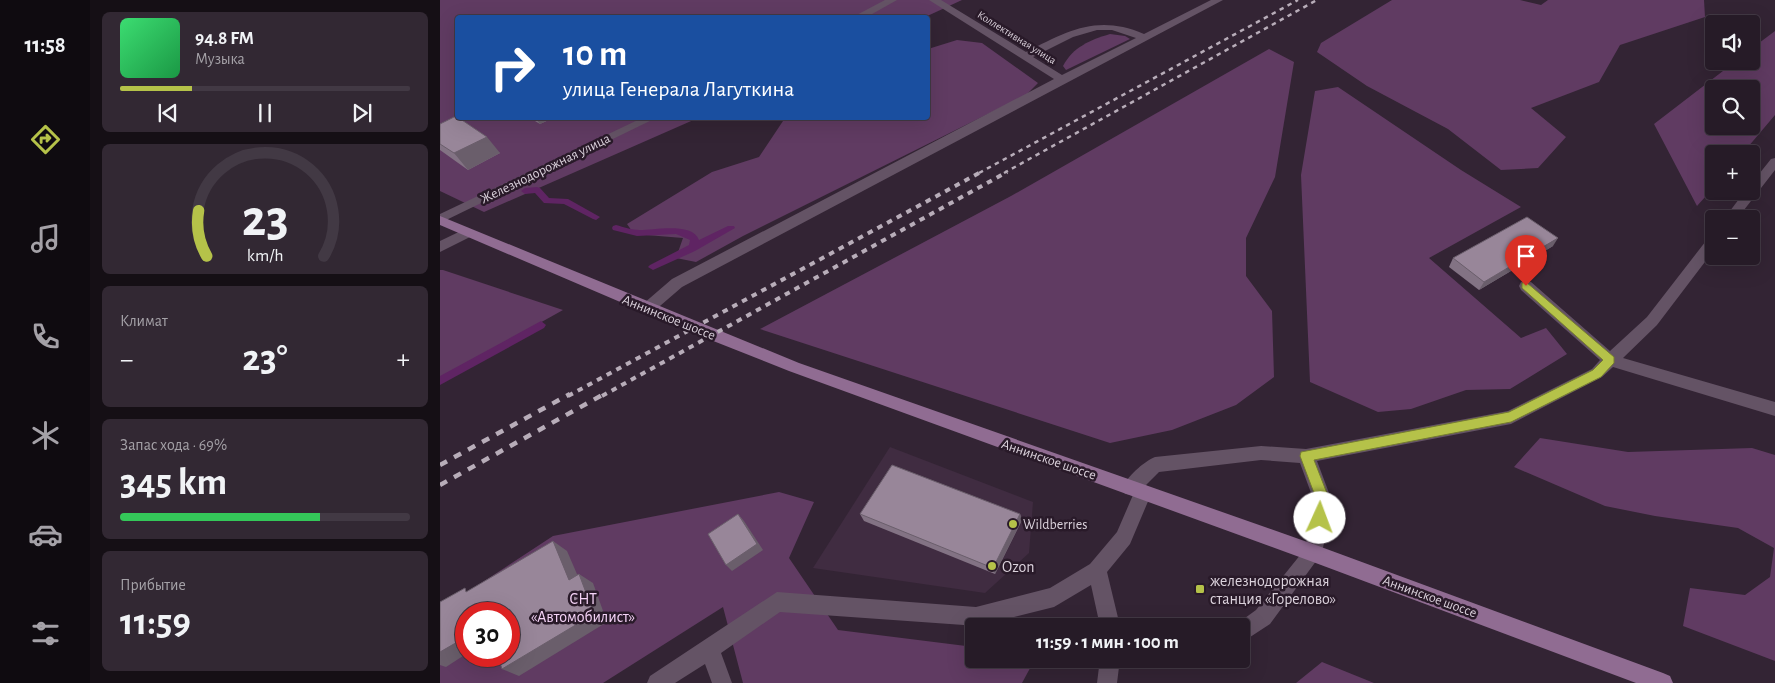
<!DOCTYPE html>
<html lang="ru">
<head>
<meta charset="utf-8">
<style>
  body { margin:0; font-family:"Alegreya Sans",sans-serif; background:#322833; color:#f1f3f6; height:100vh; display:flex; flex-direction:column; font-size:19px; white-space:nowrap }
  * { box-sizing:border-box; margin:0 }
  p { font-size:16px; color:#a4a1a7 }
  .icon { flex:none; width:28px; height:28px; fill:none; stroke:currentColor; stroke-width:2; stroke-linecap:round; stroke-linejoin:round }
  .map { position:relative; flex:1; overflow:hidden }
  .panel { display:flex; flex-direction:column; gap:12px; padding:12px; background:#150f15; width:350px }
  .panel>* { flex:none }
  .top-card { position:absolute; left:15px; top:15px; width:475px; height:105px; border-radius:5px; box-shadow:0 5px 20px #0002,0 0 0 1px #423944; background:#1a4fa0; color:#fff; overflow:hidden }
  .tools { position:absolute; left:1265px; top:15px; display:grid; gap:10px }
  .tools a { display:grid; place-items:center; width:55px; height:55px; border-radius:5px; background:#261b27; box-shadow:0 5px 20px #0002,0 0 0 1px #423944; font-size:25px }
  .speed { position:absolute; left:15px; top:602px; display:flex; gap:10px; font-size:25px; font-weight:700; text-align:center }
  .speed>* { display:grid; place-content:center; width:65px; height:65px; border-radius:50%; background:#261b27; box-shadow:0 5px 20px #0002,0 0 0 1px #423944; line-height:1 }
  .speed .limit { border:8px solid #d22; background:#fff; color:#111 }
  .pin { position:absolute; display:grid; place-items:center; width:42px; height:42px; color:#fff; margin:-51px -21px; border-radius:50% 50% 50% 0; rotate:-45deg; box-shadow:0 0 5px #0007 }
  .pin .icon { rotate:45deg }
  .me { position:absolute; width:55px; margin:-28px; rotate:2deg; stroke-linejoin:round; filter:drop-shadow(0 0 4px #0008) }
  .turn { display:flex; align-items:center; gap:18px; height:105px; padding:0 25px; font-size:22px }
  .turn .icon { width:65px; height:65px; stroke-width:2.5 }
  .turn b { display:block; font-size:35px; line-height:42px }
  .big { font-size:38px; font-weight:700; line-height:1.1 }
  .panel .tile { flex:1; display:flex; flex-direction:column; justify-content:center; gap:8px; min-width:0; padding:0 18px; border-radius:8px; background:#322833 }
  .panel .dial { align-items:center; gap:0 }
  .dial svg { height:130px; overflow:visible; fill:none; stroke:#423944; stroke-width:7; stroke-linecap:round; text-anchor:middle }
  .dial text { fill:#f1f3f6; stroke:none }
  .song { display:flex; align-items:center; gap:15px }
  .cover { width:60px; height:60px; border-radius:8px; background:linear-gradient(135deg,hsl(140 70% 55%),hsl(140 70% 35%)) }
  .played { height:5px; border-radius:2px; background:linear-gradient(90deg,#b5c249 25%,#423944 25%) }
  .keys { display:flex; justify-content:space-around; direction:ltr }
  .heat { display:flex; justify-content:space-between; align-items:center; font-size:28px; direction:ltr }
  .charge { height:8px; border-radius:4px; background:linear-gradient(90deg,#34c759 69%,#423944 0) }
  .trip { position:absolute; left:525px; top:618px; width:285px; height:50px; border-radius:5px; background:#261b27; box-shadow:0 5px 20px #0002,0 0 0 1px #423944; font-weight:700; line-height:50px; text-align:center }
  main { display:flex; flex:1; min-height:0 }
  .menu { display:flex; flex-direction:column; width:90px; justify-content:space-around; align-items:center; background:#0f0b10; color:#a4a1a7 }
  .menu .icon { width:35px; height:35px }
  .menu .on { color:#b5c249 }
  .menu b { font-size:22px; color:#f1f3f6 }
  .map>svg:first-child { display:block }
  .built { fill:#402c41 }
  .green { fill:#603b62; fill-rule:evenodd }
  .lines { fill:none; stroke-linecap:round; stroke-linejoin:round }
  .stream { fill:#5f2463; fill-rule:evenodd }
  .minor { fill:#645365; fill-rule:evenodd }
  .major { fill:#906c92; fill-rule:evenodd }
  .rail-far2 { stroke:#b8adb9; stroke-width:2.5; stroke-dasharray:4.5 4.5; stroke-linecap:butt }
  .rail-far1 { stroke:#b8adb9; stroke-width:4; stroke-dasharray:5.5 5.5; stroke-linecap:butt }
  .rail { stroke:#b8adb9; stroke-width:4.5; stroke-dasharray:8 8; stroke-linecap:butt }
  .wall { fill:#837384 }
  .shaded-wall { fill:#6a5e6b }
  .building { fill:#988699; stroke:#6a5e6b }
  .route { fill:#b5c249; stroke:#767e2f }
  .poi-dot { fill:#b5c249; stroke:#291a29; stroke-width:2 }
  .labels { text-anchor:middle; stroke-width:5; stroke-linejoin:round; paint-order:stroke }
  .far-street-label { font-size:11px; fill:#dbd2dc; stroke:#291a29 }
  .street-label { font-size:14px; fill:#dbd2dc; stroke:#291a29 }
  .poi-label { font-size:14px; fill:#dbd2dc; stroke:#291a29; text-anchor:start }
  .near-poi-label { font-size:16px; fill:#dbd2dc; stroke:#291a29; text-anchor:start }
  .near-park-label { font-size:16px; fill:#f6d4f8; stroke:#291a29 }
</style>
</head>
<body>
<main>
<nav class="menu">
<b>11:58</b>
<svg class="icon on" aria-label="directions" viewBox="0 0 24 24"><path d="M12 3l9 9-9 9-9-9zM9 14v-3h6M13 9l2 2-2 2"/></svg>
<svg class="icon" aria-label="music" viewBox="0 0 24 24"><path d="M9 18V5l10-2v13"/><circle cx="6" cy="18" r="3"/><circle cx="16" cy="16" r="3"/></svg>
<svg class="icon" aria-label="phone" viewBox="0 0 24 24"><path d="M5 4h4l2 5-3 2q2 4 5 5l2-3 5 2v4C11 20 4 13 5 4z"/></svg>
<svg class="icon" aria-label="climate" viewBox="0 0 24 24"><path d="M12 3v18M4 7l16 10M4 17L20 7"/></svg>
<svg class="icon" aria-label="car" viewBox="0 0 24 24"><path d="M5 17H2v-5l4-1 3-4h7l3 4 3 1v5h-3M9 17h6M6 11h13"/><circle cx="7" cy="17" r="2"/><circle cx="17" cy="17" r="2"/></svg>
<svg class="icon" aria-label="filters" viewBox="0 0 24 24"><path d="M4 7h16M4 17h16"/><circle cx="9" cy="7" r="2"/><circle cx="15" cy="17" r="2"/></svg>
</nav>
<section class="panel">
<div class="tile">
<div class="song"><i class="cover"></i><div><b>94.8 FM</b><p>Музыка</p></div></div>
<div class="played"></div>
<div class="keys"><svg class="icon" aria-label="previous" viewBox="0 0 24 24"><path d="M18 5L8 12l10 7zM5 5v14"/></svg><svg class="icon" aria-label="pause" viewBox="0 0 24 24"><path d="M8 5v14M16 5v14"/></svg><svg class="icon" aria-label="next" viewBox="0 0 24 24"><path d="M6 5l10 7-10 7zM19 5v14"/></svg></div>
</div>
<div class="tile dial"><svg viewBox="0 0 100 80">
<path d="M14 69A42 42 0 1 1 86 69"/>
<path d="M14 69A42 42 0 0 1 9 41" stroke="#b5c249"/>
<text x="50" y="56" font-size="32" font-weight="700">23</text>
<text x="50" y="72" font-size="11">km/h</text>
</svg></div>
<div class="tile"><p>Климат</p>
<div class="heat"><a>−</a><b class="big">23°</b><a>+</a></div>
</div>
<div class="tile"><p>Запас хода · 69%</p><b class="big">345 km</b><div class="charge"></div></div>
<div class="tile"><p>Прибытие</p><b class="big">11:59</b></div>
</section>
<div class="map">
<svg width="1335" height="683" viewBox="0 0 1335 683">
  <rect width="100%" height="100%" fill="#332434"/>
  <path class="built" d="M450 447 593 502 589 553 545 593 373 568Z"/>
  <g class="green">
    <path d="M0 0H522L483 18H18V118H258L44 212 0 191Z"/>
    <path d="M952 0H1080L1101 5 1108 0H1264L1265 17 1180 45 1159 82 1091 108 1126 137 1098 168 1061 170 1008 129 927 86 877 52 881 43Z"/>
    <path d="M1335 31V115L1302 154H1274V187L1257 206 1214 124 1296 61H1311V49ZM1274 89H1311V126H1274Z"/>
    <path d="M670 34 685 36 690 39 626 70 623 66C633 47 650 40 670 34Z"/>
    <path d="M517 40 542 43 598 83 586 95 303 236 256 262 236 258 243 238 194 234 187 224 272 172 319 157 345 118H488V49Z"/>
    <path d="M829 49 854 62 835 177 806 238V276L832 311 834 377 796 405 732 430 670 443 320 329 571 196Z"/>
    <path d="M898 87 1021 170 1081 207 989 258 1081 338 1106 328 1127 354 1070 389 1026 390 971 409 938 412 870 382 861 175 875 91Z"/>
    <path d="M0 270H3L123 310 0 379Z"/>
    <path d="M1100 438 1188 452 1312 448 1335 455V661L1243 626 1250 588 1305 595 1330 577 1334 548 1298 528 1215 516 1165 506 1074 467Z"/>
    <path d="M339 492 374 502 349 558 398 630 534 647V659H595L582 683H303L283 607 163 683H0V610L113 536ZM26 614H69V656H26Z"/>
    <path d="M882 662 934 683H856Z"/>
  </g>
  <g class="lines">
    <g class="stream">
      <path d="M97 187 100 188 109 198 128 199 160 217 156 220 153 219 124 204 104 203 95 193 85 194 81 191 85 188Z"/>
      <path d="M176 225C184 227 191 230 200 230 214 230 253 222 259 240L288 226H294L295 228 255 251 213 270 208 267 210 265 249 245 250 240 236 234 197 236 173 230 172 228 173 226Z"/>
      <path d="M101 321 106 325 104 328 0 385V376Z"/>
    </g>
    <g class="minor">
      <path d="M445 0H457L425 18H411Z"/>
      <path d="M489 0H501L586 52C628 31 657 14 704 34L771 0H783L242 287 213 312H203L201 308 203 304 232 279 614 79ZM657 30H672L696 38 622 75 593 57 633 37Z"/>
      <path d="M202 118H216L0 223V214Z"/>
      <path d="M1335 158V170L1297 219H1284L1305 191H1311V184L1331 159Z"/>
      <path d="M27 228 32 230 34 233 32 236 0 252V241Z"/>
      <path d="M1274 235V250L1217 325 1183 358 1335 402V416L1173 367 1162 377 1071 424 877 461 892 501 882 553 830 624 801 643V626H794L816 610 865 549 874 501 860 463 821 460 719 472 706 485 712 492 690 544 667 572 680 626H660L651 585 614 607 538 626 340 612 281 653 292 683H272L265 664 235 683H207L210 676 337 592 536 607 610 588 650 564 677 532 693 495 685 494 682 488C687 477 703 462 715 457L821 446 866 449 1068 411 1152 369 1160 360 1081 290 1079 286 1081 282H1091L1170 351 1207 317 1269 237Z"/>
      <path d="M660 659H680L677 683H657Z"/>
    </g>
    <path class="major" d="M0 216 359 363 873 544 1223 673 1230 676 1233 683H1196L873 562 349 371 248 331 0 225Z"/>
    <g class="rail-far2">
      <path d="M539 173 858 0"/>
      <path d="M564 173 877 0"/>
    </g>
    <g class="rail-far1">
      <path d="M128 396 541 172"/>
      <path d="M162 396 567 172"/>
    </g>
    <g class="rail">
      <path d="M0 465 130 394"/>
      <path d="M0 485 164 394"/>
    </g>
  </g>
  <g class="wall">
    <path d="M90 118H113L100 124Z"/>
    <path d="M0 124 60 153 28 170 0 150Z"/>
    <path d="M1113 246 1039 290 1009 267 1013 258Z"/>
    <path d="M420 514H580L582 520 555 574 424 521Z"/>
  </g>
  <g class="shaded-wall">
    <path d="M95 118H113L100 124Z"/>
    <path d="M47 137 60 153 28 170 14 153Z"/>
    <path d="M1118 238 1113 246 1039 290 1044 282Z"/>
    <path d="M298 514 304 521 323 550 292 571 286 565Z"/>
    <path d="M580 514 582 520 555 574 553 568Z"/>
    <path d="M113 541 127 551 143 588 129 580Z"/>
    <path d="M139 574 153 583 167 622 79 676 62 669Z"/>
    <path d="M26 637V654L6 667 0 665V652Z"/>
  </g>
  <g class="building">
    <path d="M16 116 47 137 14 153 0 144V124Z"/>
    <path d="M1087 217 1118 238 1044 282 1013 258Z"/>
    <path d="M452 465 580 514 553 568 420 514Z"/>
    <path d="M298 514 317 544 286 565 268 534Z"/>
    <path d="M113 541 129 580 139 574 154 614 62 669 58 656H69V614H26V637L0 652V602L25 588 26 592Z"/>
  </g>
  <path class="route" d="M1086 282 1174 357V363L1161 377 1071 422 874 460 890 501 885 523 880 525 875 523 873 518 877 501 860 456 861 452 1069 412 1153 370 1163 360 1082 288V283Z"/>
  <g class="poi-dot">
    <circle cx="573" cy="524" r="5"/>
    <circle cx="552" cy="566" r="5"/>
    <rect x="755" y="584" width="10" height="10" rx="2.5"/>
  </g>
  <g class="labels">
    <g class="far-street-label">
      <text transform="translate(577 37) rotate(32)" y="4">Коллективная улица</text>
    </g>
    <g class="street-label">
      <text transform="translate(105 168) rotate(-26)" y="5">Железнодорожная улица</text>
      <text transform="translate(229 317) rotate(22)" y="5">Аннинское шоссе</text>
      <text transform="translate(609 459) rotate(19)" y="5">Аннинское шоссе</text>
      <text transform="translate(990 596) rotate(20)" y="5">Аннинское шоссе</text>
    </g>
    <g class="poi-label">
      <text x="583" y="529">Wildberries</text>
    </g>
    <g class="near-poi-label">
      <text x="562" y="572">Ozon</text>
      <text x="770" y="586">железнодорожная<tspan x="770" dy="18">станция «Горелово»</tspan></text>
    </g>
    <g class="near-park-label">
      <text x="143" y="604">СНТ<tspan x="143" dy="18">«Автомобилист»</tspan></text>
    </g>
  </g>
</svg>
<div class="tools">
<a><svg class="icon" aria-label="sound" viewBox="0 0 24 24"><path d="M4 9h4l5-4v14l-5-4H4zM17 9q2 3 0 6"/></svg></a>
<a><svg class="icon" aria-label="search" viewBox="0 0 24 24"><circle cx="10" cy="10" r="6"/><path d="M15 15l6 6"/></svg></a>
<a>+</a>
<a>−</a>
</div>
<div class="speed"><div class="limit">30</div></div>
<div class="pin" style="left:1086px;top:286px;background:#d93025"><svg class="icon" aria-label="arrive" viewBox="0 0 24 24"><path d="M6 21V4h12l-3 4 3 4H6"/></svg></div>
<svg class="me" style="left:880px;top:518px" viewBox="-20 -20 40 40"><circle r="19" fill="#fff"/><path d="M0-13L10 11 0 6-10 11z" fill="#b5c249"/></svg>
<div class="trip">11:59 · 1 мин · 100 m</div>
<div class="top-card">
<div class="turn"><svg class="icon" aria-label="right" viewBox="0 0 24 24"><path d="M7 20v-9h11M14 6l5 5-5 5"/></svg><div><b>10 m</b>улица Генерала Лагуткина</div></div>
</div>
</div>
</main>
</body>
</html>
